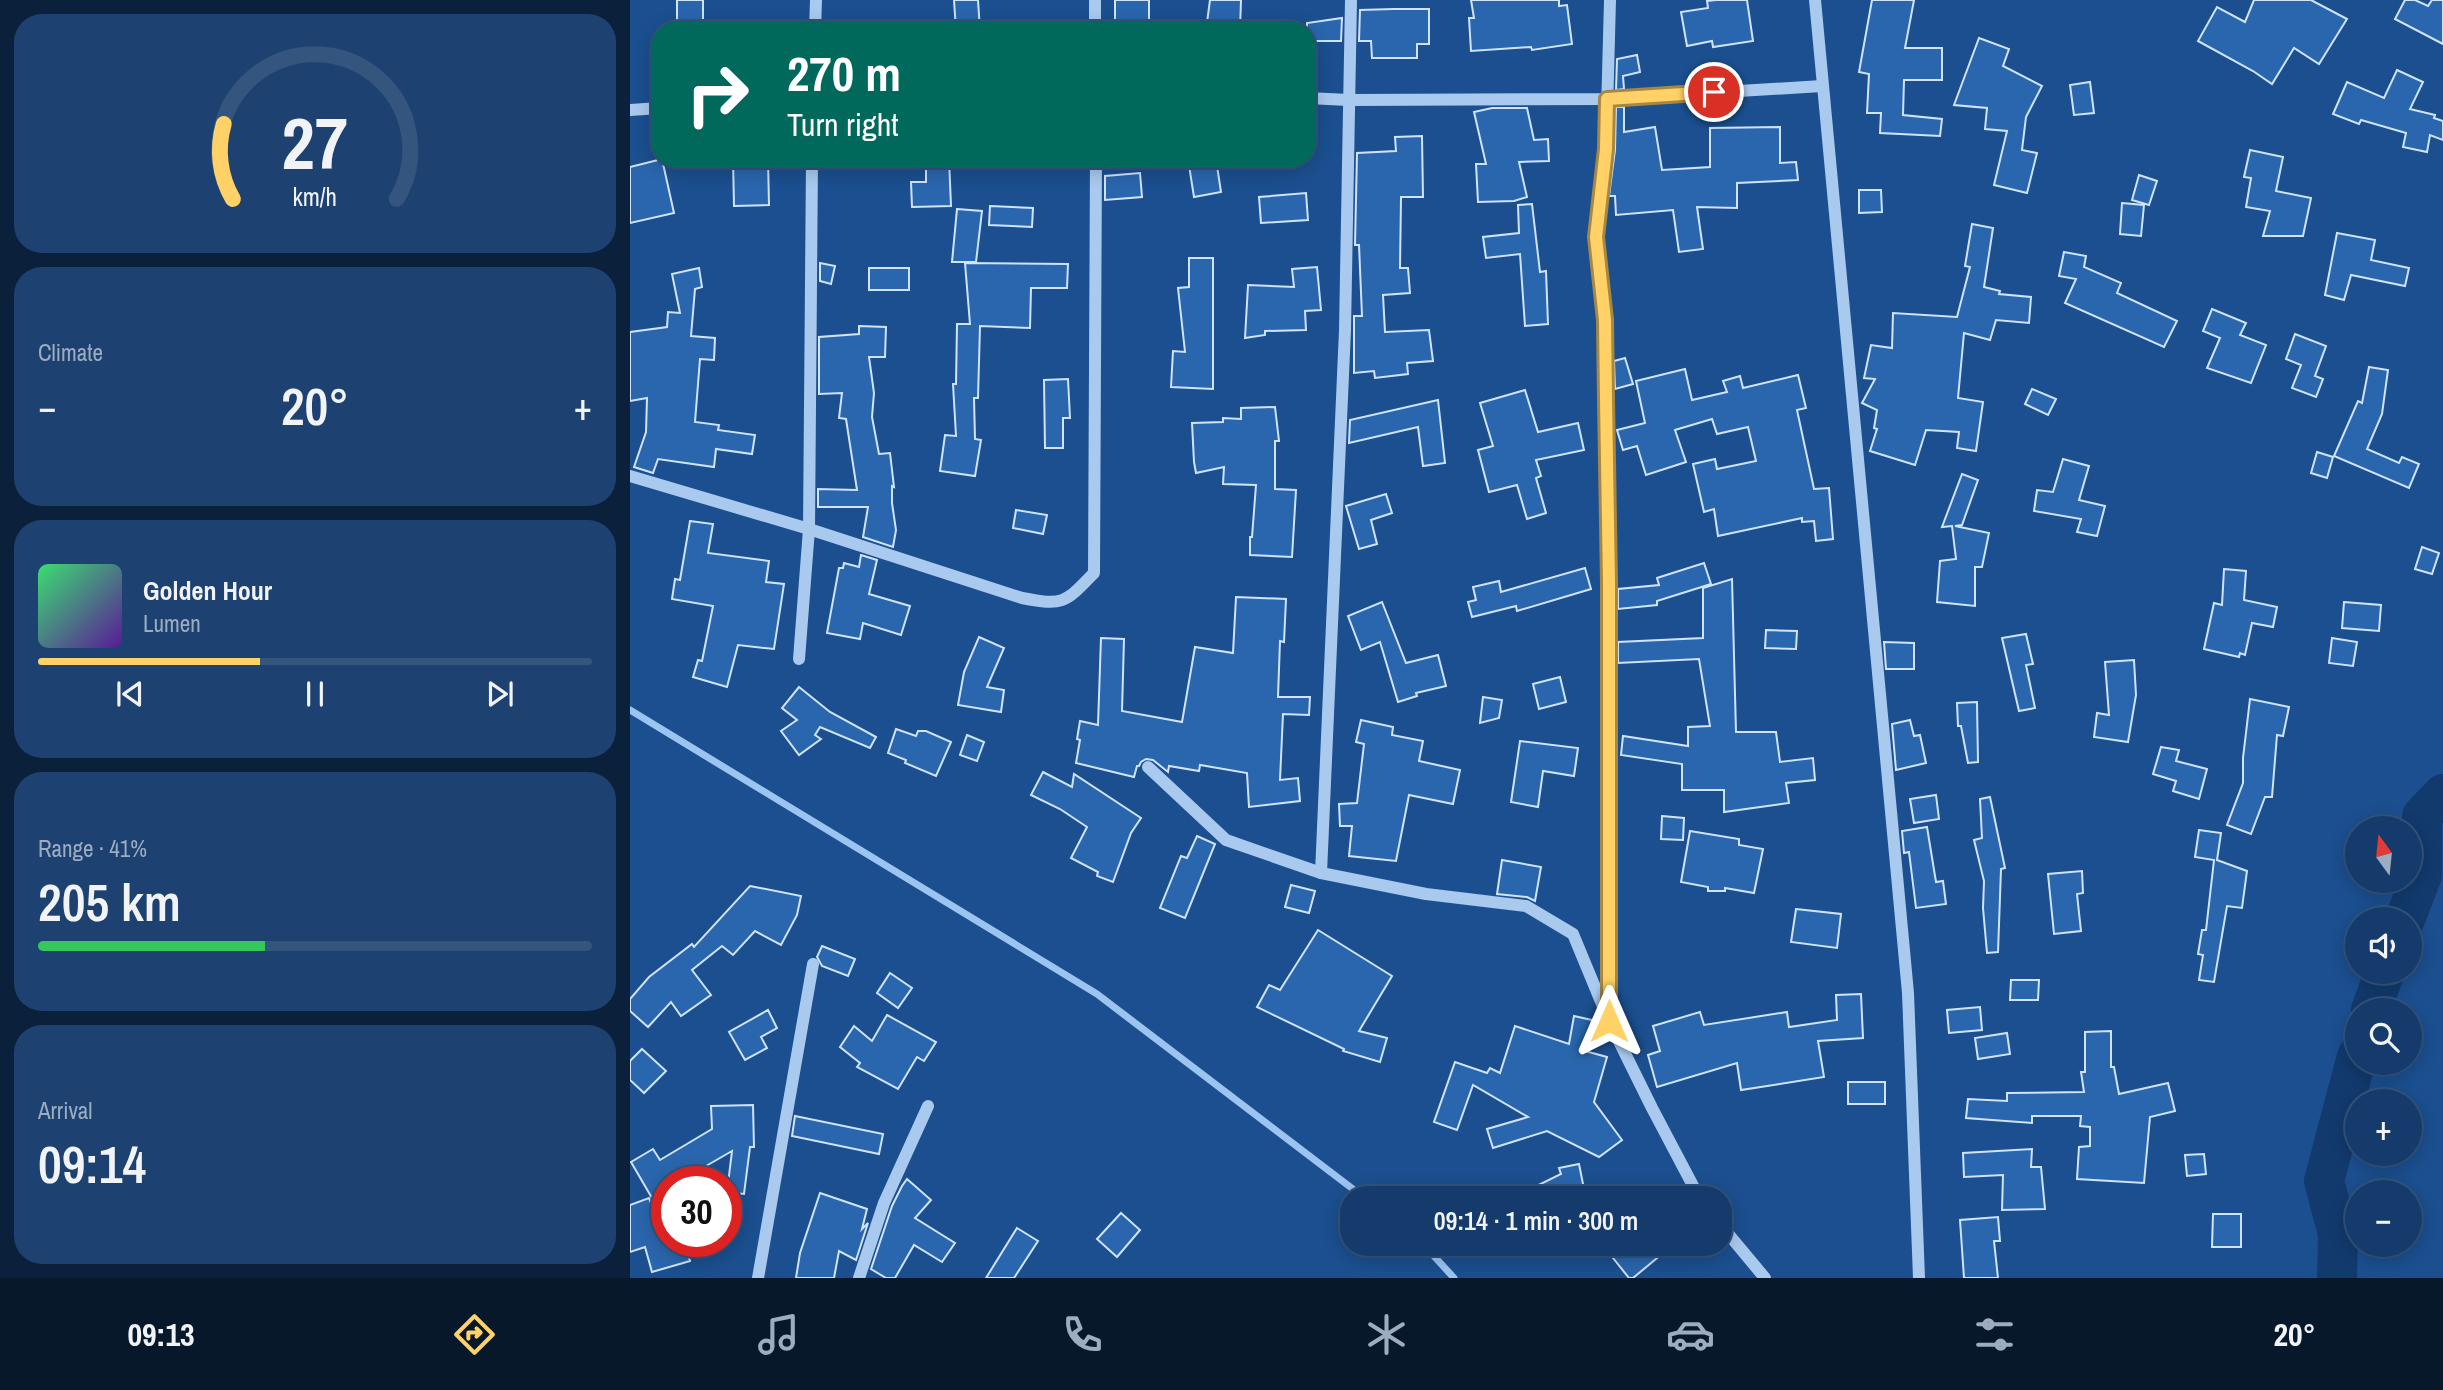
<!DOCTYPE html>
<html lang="en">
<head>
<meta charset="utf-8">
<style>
  body { margin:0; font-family:"Archivo Narrow",sans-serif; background:#1d4271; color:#f1f3f6; height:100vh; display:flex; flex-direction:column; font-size:26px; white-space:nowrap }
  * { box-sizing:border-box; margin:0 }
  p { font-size:23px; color:#9dadc1 }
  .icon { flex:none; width:38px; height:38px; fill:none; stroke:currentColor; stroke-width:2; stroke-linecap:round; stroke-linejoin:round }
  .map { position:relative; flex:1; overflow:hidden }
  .side { display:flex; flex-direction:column; gap:14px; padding:14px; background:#0b203b; width:630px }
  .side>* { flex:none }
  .banner { position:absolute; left:21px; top:21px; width:665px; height:147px; border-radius:28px; box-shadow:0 4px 18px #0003,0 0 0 2px #33557e; background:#00695c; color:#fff; overflow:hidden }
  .needle { width:46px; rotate:345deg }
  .tools { position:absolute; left:1715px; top:816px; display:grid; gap:14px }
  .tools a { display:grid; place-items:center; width:77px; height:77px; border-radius:50%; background:#143b6b; box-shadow:0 4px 18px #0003,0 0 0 2px #33557e; font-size:35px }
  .speed { position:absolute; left:21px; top:1166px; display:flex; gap:14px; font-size:35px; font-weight:700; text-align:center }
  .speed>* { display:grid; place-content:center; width:91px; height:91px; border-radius:50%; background:#143b6b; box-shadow:0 4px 18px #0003,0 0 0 2px #33557e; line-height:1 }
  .speed .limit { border:10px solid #d22; background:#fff; color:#111 }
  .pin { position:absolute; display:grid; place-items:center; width:60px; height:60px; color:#fff; margin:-30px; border:4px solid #fff; border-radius:50%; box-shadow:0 2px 7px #0007 }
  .me { position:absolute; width:77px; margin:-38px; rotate:0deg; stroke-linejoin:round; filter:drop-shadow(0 0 5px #0008) }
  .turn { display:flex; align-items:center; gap:24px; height:147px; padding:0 21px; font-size:32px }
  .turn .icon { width:91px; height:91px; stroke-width:2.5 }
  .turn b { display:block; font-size:49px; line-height:60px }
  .big { font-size:52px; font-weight:600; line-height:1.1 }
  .side .card { flex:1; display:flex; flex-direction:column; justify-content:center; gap:10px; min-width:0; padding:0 24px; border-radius:28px; background:#1d4271 }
  .side .dial { align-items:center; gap:0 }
  .dial svg { height:182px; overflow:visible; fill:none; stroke:#33557e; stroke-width:7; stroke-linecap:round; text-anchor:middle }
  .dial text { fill:#f1f3f6; stroke:none }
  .song { display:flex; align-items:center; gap:21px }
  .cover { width:84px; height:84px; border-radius:10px; background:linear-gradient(135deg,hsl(140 70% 55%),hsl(270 70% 35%)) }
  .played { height:7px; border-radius:4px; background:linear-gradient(90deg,#ffd166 40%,#33557e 40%) }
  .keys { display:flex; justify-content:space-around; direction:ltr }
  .heat { display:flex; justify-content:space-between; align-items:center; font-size:38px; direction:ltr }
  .charge { height:10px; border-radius:5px; background:linear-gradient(90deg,#34c759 41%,#33557e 0) }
  .trip { position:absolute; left:710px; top:1186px; width:392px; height:70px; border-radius:28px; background:#143b6b; box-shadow:0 4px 18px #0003,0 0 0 2px #33557e; font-weight:600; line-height:70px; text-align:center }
  .tabs { display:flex; height:112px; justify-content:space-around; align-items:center; background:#08182b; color:#9dadc1 }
  .tabs .icon { width:49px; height:49px }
  .tabs .current { color:#ffd166 }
  .tabs b { font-size:32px; color:#f1f3f6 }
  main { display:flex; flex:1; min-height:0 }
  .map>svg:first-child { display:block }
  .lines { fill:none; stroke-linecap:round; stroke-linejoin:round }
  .stream { stroke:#9cc4f0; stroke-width:7 }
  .river { stroke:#123a6d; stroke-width:40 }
  .building { fill:#2a66ad; stroke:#cfe3fa; stroke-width:2 }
  .minor { stroke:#a9c9ee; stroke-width:12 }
  .route-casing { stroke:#a68842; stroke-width:18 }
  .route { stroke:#ffd166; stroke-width:12 }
</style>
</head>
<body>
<main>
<section class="side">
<div class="card dial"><svg viewBox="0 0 100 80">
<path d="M14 69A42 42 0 1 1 86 69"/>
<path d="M14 69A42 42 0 0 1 10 36" stroke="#ffd166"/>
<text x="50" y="56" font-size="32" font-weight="700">27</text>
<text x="50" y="72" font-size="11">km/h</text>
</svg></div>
<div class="card"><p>Climate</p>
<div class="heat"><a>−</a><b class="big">20°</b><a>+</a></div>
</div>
<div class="card">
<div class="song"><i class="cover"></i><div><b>Golden Hour</b><p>Lumen</p></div></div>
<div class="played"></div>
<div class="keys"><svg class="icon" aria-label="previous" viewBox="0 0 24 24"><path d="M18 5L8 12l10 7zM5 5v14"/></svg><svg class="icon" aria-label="pause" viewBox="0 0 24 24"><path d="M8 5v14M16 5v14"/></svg><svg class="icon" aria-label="next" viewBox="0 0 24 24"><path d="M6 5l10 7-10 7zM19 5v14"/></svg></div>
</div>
<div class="card"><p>Range · 41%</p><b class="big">205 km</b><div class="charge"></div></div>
<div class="card"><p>Arrival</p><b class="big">09:14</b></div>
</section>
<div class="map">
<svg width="1813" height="1278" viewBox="0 0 1813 1278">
  <rect width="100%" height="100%" fill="#1b4f8f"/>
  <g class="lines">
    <g class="stream">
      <path d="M0 710 467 994 736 1199"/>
      <path d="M793 1244 824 1278"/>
    </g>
    <g class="river">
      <path d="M1775 919 1792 875V816L1813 794"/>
      <path d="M1741 1010 1755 971"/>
      <path d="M1707 1278 1708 1234 1694 1181 1727 1056"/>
    </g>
  </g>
  <g class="building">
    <rect x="47" y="0" width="26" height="30"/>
    <path d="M324 0H348L350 30H326Z"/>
    <rect x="485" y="0" width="34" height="30"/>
    <path d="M580 0H611L610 30H576Z"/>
    <path d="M841 0H929V6L937 5 942 44 902 50 901 47 841 51 839 18H844Z"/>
    <path d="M1086 0H1117L1123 41 1083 47 1082 41 1057 46 1051 12 1078 8 1077 1Z"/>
    <path d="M1242 0H1284L1275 48H1312V80H1274L1273 115 1312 119 1310 136 1250 133 1251 113H1237L1239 74 1229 72Z"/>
    <path d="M1624 0H1681L1717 19 1689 64 1664 48 1642 84 1623 71 1568 41 1587 7 1615 22Z"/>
    <path d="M1775 0H1785L1798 6 1802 0H1813V44L1765 19Z"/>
    <path d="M764 9H799V44H787V58H742L741 41H729L730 10Z"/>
    <path d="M712 18 711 41H677V23Z"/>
    <path d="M1349 38 1379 49 1373 66 1412 86 1396 117 1392 150 1407 153 1397 193 1364 185 1377 131 1355 129 1357 108 1324 105Z"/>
    <path d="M1007 55 1010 72 993 76 994 89 986 90 987 59Z"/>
    <path d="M1767 70 1793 82 1780 109 1805 115 1804 118 1813 121V140L1800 135 1797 152 1773 147 1776 133 1731 120 1729 124 1703 114 1717 82 1754 98Z"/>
    <path d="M1460 82 1464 113 1444 115 1440 85Z"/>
    <path d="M986 107H994V132L1025 127 1032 170 1080 167V128L1150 127V163L1166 162 1168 180 1107 183V208L1067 207 1073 249 1049 252 1043 210 986 215 985 196H979L985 150Z"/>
    <path d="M862 108H897L904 140 918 139 919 161 889 162 897 197 884 201 848 202 846 164H856L844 112Z"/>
    <path d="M792 136 793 197H771L770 268H778L780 293 753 295 755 332 799 330 803 361 777 363 778 374 745 378 744 371 724 373V316H732L729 245H725L727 153 766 151 765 137Z"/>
    <path d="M1620 150 1653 157 1646 191 1681 198 1673 236H1633L1640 211 1616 207 1621 178 1614 177Z"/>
    <path d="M32 159 44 213 0 223V167Z"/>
    <path d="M103 159H138L139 205 104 206Z"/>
    <path d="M296 159H319L321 206 282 207 281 182H296Z"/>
    <path d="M558 159H586L591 192 564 197Z"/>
    <path d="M510 173 512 197 475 200V176Z"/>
    <path d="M1509 175 1527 181 1519 205 1502 200Z"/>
    <path d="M1229 190H1251L1252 212 1229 213Z"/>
    <path d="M676 193 678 220 631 223 629 197Z"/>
    <path d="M1492 203 1514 205 1511 236 1490 234Z"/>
    <path d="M902 204 910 272 916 271 918 324 895 326 890 254 856 258 853 237 889 233 888 205Z"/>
    <path d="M360 206 403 208 402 227 359 225Z"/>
    <path d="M327 209 352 211 346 262H322Z"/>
    <path d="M1342 224 1363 228 1354 287 1370 291 1369 294 1401 297 1399 323 1366 320 1360 340 1334 333 1328 398 1353 402 1346 451 1327 448 1329 432 1296 430 1285 465 1240 451 1247 429 1244 428 1247 410 1232 403 1245 379 1234 378 1241 345 1262 348 1263 313 1327 317 1340 267 1335 266Z"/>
    <path d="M1707 233 1745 240 1741 260 1779 268 1775 286 1721 275 1714 300 1695 295Z"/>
    <path d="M1434 252 1456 256 1454 267 1491 283 1487 293 1547 321 1534 347 1435 303 1446 279 1429 276Z"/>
    <path d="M559 258H583V389L541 387 543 351 555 352 548 288 559 287Z"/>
    <path d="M190 263 205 266 201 284 190 281Z"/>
    <path d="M335 263 438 264 437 288H401L400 328 350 326 348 398H344L345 439 351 440 345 476 310 471 315 435 326 436 323 384H326L327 324H340Z"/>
    <path d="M687 267 691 310 675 311 676 330 635 331V335L615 338 618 285 664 287 662 269Z"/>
    <path d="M69 268 72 287 65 289 61 336 85 338 84 360 70 359 65 422 89 425 88 430 125 435 122 454 86 449 84 467 28 459 23 473 4 467 16 432 17 398 0 401V332L37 327 38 312 50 313 42 274Z"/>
    <rect x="239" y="268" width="40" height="22"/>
    <path d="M1582 309 1616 323 1610 335 1636 345 1621 383 1577 368 1590 338 1573 331Z"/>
    <path d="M229 326 256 327 255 357H239L244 393 242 417 249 454 260 453 264 487 262 486V503L266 530 263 547 233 537 238 507H188V489L227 490 216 419 209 418 212 393 189 394V337L229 334Z"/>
    <path d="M1665 334 1696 346 1685 376 1693 379 1686 397 1662 388 1671 365 1656 359Z"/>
    <path d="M995 358 1003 384 985 389 984 361Z"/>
    <path d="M1739 367 1758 370 1752 414 1737 449 1769 463 1772 457 1789 464 1779 488 1704 456 1728 401 1732 403Z"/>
    <path d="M1055 369 1062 400 1097 392 1093 381 1110 376 1113 388 1168 375 1176 408 1167 410 1184 489 1199 488 1203 539 1186 541 1184 521 1172 522V518L1088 536 1084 509 1074 512 1063 464 1085 459 1087 469 1126 461 1118 427 1087 434 1082 419 1045 430 1056 462 1016 475 1007 446 993 450 987 430 1015 423 1006 381Z"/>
    <path d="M438 379 440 418H433V448H415L414 380Z"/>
    <path d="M1402 389 1426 399 1418 415 1395 404Z"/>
    <path d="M895 390 908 432 948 423 954 450 906 460 911 476 906 478 916 513 897 519 887 485 859 492 848 450 863 446 850 403Z"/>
    <path d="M808 400 815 463 793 466 788 427 719 443 720 420Z"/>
    <path d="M645 407 649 441H645V489L666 490 662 557 620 555V537H622L626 485 593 484 594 467 566 473 564 462 562 423 593 422V418L611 419V408Z"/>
    <path d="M1687 452 1703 457 1697 478 1681 473Z"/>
    <path d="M1433 459 1459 466 1449 500 1475 506 1467 536 1447 532 1451 519 1404 511 1407 490 1423 492Z"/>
    <path d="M1332 474 1348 480 1332 525 1325 526 1359 533 1352 567H1345V606L1307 602 1310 561 1326 559 1322 526 1312 527Z"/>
    <path d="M756 494 762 513 741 520 747 544 729 549 716 506Z"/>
    <path d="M386 510 417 515 413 534 383 528Z"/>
    <path d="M60 521 83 524 78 553 139 561 136 582 154 584 144 649 108 645 97 687 63 677 68 660 72 661 83 606 42 599 45 579 50 580Z"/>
    <path d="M1792 547 1809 553 1802 574 1785 569Z"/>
    <path d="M231 555 247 560 239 594 280 606 271 635 233 623 230 639 197 633 209 568H213L214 563 229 567Z"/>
    <path d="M1074 563 1081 584 1027 601V605L988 609V589L1029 585 1027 578Z"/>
    <path d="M955 568 961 589 887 611 886 606 842 617 838 602 846 600 843 587 869 581 871 592Z"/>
    <path d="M1594 569 1616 571 1614 600 1647 607 1643 627 1622 623 1615 655 1610 653 1609 657 1574 649 1584 603 1592 605Z"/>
    <path d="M1102 579 1106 732H1146L1150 762 1183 758 1185 780 1156 783 1159 803 1094 812V790H1052V764L991 755 993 736 1058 746V727L1080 726 1069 659 988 663V642L1073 638V588Z"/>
    <path d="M606 597 656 599 654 642 650 641 648 697H680L679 715 653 714 650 780 668 778 670 801 619 807 617 773 570 765 569 771 539 766 538 772 523 760 516 759 511 762 509 766H507L504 777 446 763 450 740 447 739 450 721 468 725 471 638 494 639 492 711 552 722 565 647 603 653Z"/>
    <path d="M752 602 776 663 808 655 816 686 786 693 787 696 768 702 750 642 731 650 718 616Z"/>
    <path d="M1714 602 1751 605 1749 631 1712 628Z"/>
    <path d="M1136 630 1167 631 1166 649 1135 648Z"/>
    <path d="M1396 634 1403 664 1396 665 1405 708 1389 711 1372 638Z"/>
    <path d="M349 637 374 648 357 687 374 690 371 712 328 705 334 672Z"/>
    <path d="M1702 638 1727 642 1723 666 1699 663Z"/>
    <path d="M1254 642 1284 643V669H1256Z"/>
    <path d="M1504 660 1506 695 1498 742 1464 737 1467 713 1479 715 1475 662Z"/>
    <path d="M930 677 936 702 909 709 903 684Z"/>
    <path d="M169 687 200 712 246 737 240 748 190 727 185 735 191 739 169 755 151 731 167 720 152 708Z"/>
    <path d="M853 697 872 700 869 718 850 723Z"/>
    <path d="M1620 699 1659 707 1653 736 1647 735 1642 797H1635L1621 834 1597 825 1613 783V758Z"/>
    <path d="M1347 702 1348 762 1338 763 1331 726H1328L1327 703Z"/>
    <path d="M731 720 763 727 762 735 793 741 789 761 830 770 823 804 779 795 766 861 719 856 722 826H710L709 804 727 803 734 744 726 742Z"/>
    <path d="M1280 720 1284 736 1290 735 1296 763 1266 770 1262 724Z"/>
    <path d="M266 729 286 736 288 731H296L321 742 306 776 275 763 276 760 258 753Z"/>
    <path d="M337 735 354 742 347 761 330 755Z"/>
    <path d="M890 741 948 748 944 776 913 771 908 807 881 802Z"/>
    <path d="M1531 747 1549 750 1546 761 1577 769 1569 799 1543 791 1546 781 1523 774Z"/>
    <path d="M413 772 442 787 444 774 511 818 501 833 483 882 467 876 468 872 441 858 457 827 430 809 401 795Z"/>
    <path d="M1306 795 1309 819 1284 823 1280 799Z"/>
    <path d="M1360 797 1375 868 1371 869 1368 952 1357 953 1353 908 1354 881 1344 840 1352 838 1350 799Z"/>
    <path d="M1032 816 1054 818 1053 840 1031 839Z"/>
    <path d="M1297 827 1306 882 1313 881 1316 904 1286 908 1279 852 1274 853 1272 831Z"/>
    <path d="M1569 830 1591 833 1587 860 1617 871 1612 908 1597 906 1584 982 1569 980 1573 955 1568 954 1572 930H1576L1584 860 1565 857Z"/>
    <path d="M1060 831 1109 839V845L1133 849 1124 893 1095 888V891H1078V887L1051 882Z"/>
    <path d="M567 836 585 844 555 918 530 908 551 856 557 858Z"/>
    <path d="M872 860 911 867 905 901 897 897 867 894Z"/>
    <path d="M1452 871 1453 893 1447 894 1451 931 1424 934 1418 874Z"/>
    <path d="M661 885 685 891 679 913 655 907Z"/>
    <path d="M120 886 171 896 167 915 151 945 125 931 103 955 92 946 62 970 81 995 51 1016 41 1002 18 1027 0 1011V999L19 977 62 944 64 947Z"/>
    <path d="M1166 909 1211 914 1207 948 1161 942Z"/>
    <path d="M688 930 762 976 729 1031 757 1038 750 1062 713 1051 714 1049 627 1007 639 985 650 990Z"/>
    <path d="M192 946 225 959 218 976 192 966 187 957Z"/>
    <path d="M260 973 282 988 268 1008 247 993Z"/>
    <path d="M1381 980H1409L1408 1000H1380Z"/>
    <path d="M1231 994 1233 1038 1188 1041 1194 1077 1111 1090 1107 1063 1027 1087 1018 1055 1030 1051 1023 1026 1070 1012 1074 1025 1157 1012 1159 1027 1207 1020 1206 995Z"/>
    <path d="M1350 1007 1352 1030 1319 1033 1317 1010Z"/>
    <path d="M138 1010 147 1028 131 1037 137 1048 115 1060 99 1032Z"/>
    <path d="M257 1015 306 1042 294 1061 287 1057 268 1089 227 1067 230 1063 210 1047 224 1026 242 1041Z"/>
    <path d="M944 1016 962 1020 955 1051 977 1057 964 1102 992 1140 969 1157 917 1131 863 1148 857 1129 898 1117 843 1085 827 1130 804 1122 825 1062 857 1073 860 1068 870 1073 885 1026 939 1044Z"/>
    <path d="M1481 1031V1067H1484L1489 1094 1538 1083 1545 1111 1520 1117 1514 1183 1447 1179 1449 1147 1460 1146V1127L1450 1126 1451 1116H1402V1123L1336 1118 1338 1099 1377 1101V1093L1454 1092 1451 1072H1455V1032Z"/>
    <path d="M1377 1033 1380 1054 1348 1059 1345 1038Z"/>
    <path d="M12 1049 36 1071 14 1093 0 1080V1061Z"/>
    <rect x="1218" y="1082" width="37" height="22"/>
    <path d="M123 1105 124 1147H120L114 1194 97 1192 102 1151 50 1181H37V1189L22 1198 1 1162 23 1149 30 1160 82 1129 81 1106Z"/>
    <path d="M165 1116 253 1134 249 1154 162 1136Z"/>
    <path d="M1402 1149 1401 1167H1411L1415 1209 1372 1210 1373 1175 1334 1177 1333 1153Z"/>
    <path d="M1574 1154 1576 1174 1557 1176 1555 1155Z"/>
    <path d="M949 1164 956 1199H880L931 1174 929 1168Z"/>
    <path d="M277 1179 301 1200 285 1218 325 1243 312 1262 284 1245 265 1278H256L241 1269 262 1206 272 1186Z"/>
    <path d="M190 1193 237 1209 232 1229 238 1223 226 1260 209 1251 204 1278H166L170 1253Z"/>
    <path d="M19 1198 36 1245 54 1241 60 1261 22 1272 15 1247 0 1252V1205Z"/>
    <path d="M491 1213 510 1230 487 1257 467 1239Z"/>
    <path d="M1583 1214H1611V1247H1582Z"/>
    <path d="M1368 1217 1370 1241H1364L1368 1278H1334L1330 1220Z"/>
    <path d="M387 1228 408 1241 384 1278H356Z"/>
    <path d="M1001 1244H1044L1003 1278H999L983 1258Z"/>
  </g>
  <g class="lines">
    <g class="minor">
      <path d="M465 0V30"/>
      <path d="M1185 0 1278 993 1289 1278"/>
      <path d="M185 30 186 0"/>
      <path d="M677 98 719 100 977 99 1192 86"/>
      <path d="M0 110 30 108"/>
      <path d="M0 476 179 529 392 598C434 606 435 603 464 573L466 159"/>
      <path d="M169 659 179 529 182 159"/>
      <path d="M518 767 596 840 691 873 796 894 896 906 943 934 979 1021 1022 1108 1070 1199"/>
      <path d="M691 873 715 330 721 0"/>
      <path d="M979 1021V584L975 320 966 237 976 149 980 0"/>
      <path d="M1090 1224 1135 1278"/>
      <path d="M128 1278 183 964"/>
      <path d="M229 1278 254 1203 298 1106"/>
    </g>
  </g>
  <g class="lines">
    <defs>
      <path id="route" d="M979 1021V584L976 399 975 320 966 237 976 149 977 99 1084 92"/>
    </defs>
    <use href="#route" class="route-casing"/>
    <use href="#route" class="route"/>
  </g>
</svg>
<div class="tools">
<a><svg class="needle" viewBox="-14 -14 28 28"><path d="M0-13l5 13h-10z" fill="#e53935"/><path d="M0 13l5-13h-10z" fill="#9dadc1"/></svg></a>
<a><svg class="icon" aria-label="sound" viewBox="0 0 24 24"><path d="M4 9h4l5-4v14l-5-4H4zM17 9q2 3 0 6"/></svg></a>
<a><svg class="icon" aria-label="search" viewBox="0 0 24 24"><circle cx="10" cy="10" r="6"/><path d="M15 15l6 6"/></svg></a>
<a>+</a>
<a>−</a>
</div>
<div class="speed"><div class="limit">30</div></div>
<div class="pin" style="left:1084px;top:92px;background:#d93025"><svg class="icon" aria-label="arrive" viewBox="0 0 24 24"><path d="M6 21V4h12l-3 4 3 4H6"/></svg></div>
<svg class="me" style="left:979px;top:1021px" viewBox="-20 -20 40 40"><path d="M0-17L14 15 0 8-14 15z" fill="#ffd166" stroke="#fff" stroke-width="4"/></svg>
<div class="trip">09:14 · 1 min · 300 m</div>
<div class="banner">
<div class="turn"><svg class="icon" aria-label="right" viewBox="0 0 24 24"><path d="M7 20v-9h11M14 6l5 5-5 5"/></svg><div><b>270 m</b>Turn right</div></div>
</div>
</div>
</main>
<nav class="tabs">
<b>09:13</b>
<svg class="icon current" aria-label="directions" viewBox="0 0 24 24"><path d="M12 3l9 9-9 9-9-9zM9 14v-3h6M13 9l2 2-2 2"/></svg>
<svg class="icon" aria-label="music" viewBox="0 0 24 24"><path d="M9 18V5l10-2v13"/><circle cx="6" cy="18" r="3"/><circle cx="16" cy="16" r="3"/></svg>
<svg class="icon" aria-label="phone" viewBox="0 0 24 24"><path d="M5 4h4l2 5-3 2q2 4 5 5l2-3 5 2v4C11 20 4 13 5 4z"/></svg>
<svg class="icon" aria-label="climate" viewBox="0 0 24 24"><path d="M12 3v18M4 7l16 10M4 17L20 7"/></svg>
<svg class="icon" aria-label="car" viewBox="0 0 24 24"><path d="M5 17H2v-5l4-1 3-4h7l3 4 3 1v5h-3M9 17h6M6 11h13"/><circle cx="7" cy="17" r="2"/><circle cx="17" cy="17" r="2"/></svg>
<svg class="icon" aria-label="filters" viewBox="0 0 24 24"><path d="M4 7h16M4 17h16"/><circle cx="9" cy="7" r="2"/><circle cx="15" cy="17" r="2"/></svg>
<b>20°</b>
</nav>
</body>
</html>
